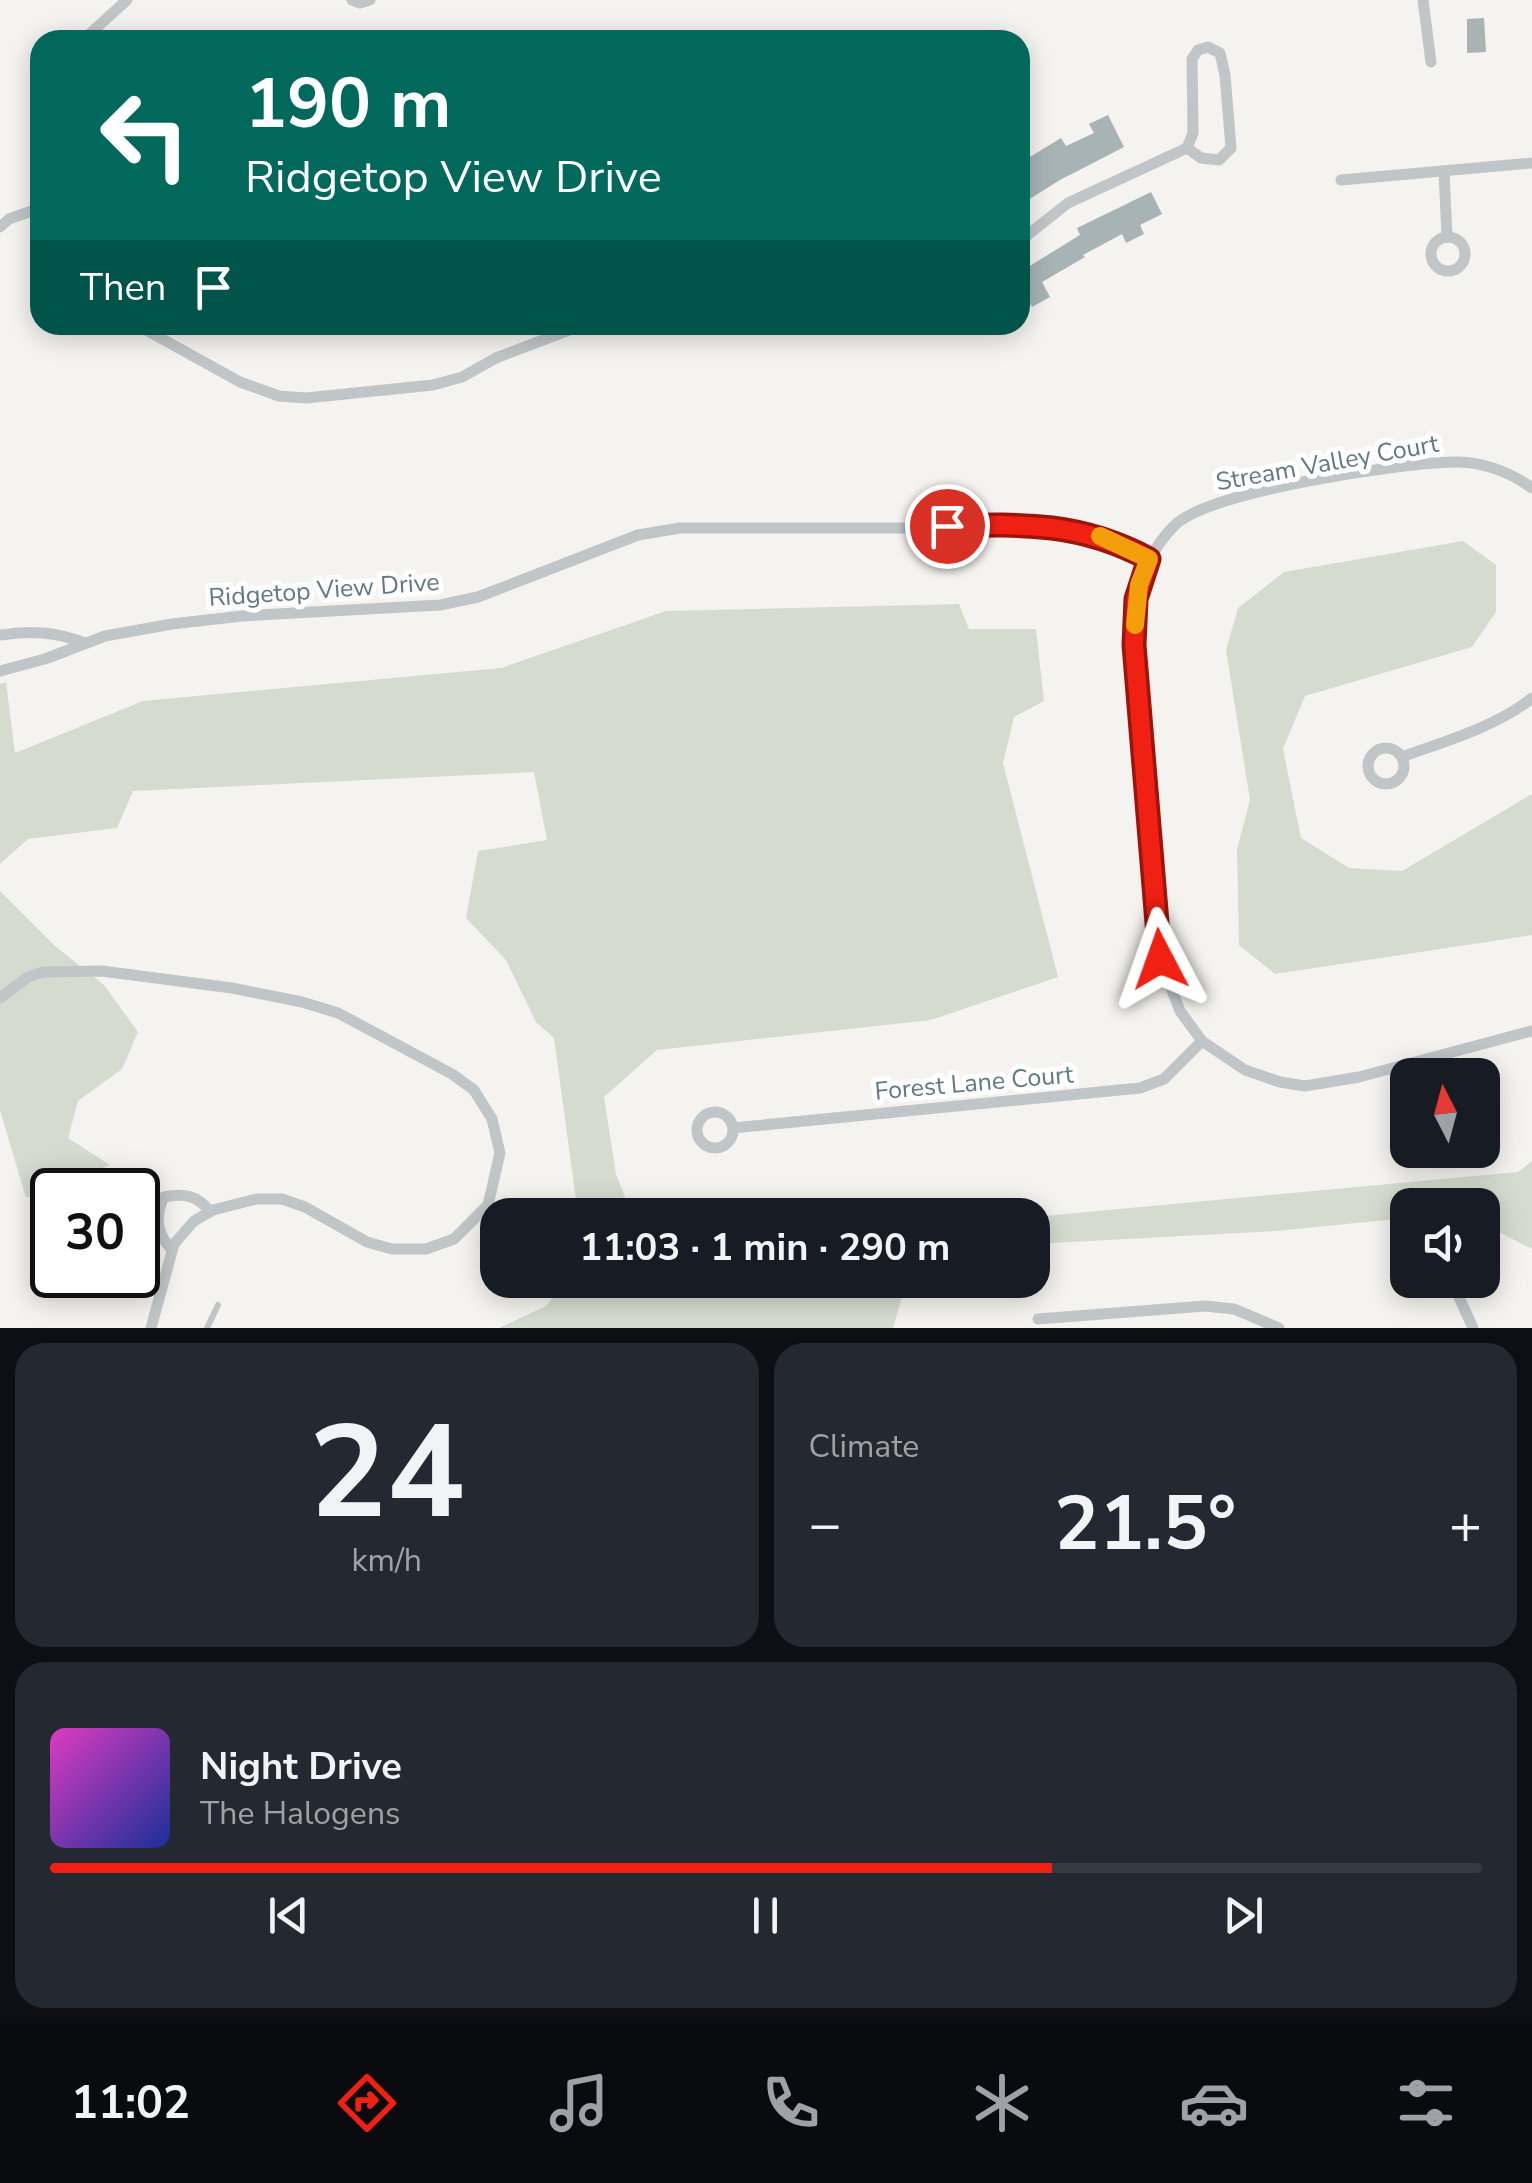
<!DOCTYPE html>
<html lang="en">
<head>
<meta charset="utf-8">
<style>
  body { margin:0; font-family:"Nunito Sans",sans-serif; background:#242831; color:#f1f3f6; height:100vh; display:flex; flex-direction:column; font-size:38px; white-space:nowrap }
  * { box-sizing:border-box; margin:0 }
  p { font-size:32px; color:#9ea1a6 }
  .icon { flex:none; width:55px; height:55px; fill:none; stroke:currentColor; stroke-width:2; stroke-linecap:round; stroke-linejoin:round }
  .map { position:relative; height:1328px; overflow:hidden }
  .details { display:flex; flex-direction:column; gap:15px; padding:15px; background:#0d0f14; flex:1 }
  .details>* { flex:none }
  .guide { position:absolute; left:30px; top:30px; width:1000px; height:305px; border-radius:30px; box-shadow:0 5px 25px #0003; background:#00695c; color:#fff; overflow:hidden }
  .needle { width:65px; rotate:354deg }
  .fabs { position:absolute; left:1390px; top:1058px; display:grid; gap:20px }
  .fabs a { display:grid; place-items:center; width:110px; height:110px; border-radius:20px; background:#171b24; box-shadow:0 5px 25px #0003; font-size:50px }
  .speed { position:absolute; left:30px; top:1168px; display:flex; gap:20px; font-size:50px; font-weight:700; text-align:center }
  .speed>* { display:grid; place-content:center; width:130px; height:130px; border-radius:50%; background:#171b24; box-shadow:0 5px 25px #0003; line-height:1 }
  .speed .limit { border:5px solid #111; border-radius:15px; background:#fff; color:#111 }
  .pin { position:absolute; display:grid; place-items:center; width:85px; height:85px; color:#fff; margin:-42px; border:5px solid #fff; border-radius:50%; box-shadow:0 2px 10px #0007 }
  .me { position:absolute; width:110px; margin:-55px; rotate:356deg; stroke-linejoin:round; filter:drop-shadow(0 0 8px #0008) }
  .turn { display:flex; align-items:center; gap:35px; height:210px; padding:0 50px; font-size:45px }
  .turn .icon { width:130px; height:130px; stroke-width:2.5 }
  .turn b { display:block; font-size:70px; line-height:85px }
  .then { display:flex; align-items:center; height:95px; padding:0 50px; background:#0003; gap:20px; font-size:38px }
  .big { font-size:75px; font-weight:700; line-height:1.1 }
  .details .tile { flex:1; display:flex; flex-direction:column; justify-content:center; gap:15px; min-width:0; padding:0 35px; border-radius:30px; background:#242831 }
  .details .dial { align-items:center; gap:0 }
  .dial b { font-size:130px; line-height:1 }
  .song { display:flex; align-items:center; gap:30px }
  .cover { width:120px; height:120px; border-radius:15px; background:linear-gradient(135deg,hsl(310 70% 55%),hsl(230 70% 35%)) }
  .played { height:10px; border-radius:5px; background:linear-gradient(90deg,#f02013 70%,#363941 70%) }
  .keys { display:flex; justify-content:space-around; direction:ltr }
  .heat { display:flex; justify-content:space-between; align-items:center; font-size:55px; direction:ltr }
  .details .tiles { flex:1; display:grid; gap:15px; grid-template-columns:1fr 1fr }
  .tile:last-child { grid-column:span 2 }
  .trip { position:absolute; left:480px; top:1198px; width:570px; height:100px; border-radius:30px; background:#171b24; box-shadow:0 5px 25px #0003; font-weight:700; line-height:100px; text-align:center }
  .tab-bar { display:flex; height:160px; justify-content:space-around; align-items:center; background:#090b0e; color:#9ea1a6 }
  .tab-bar .icon { width:70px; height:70px }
  .tab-bar .current { color:#f02013 }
  .tab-bar b { font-size:45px; color:#f1f3f6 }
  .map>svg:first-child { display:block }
  .green { fill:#d6dbd0 }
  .building { fill:#a7b3b5 }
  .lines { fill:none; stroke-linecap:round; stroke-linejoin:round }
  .service { stroke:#c0c5c8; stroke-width:6 }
  .minor { stroke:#c0c5c8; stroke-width:11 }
  .route-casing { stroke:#9c150c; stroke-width:25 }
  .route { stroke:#f02013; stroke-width:18 }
  .slow { stroke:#f59e0b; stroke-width:18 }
  .labels { text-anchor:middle; stroke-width:10; stroke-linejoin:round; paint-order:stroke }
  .street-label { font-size:25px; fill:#607983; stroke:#fff }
</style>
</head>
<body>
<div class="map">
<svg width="1532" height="1328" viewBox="0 0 1532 1328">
  <rect width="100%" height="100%" fill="#f4f3ef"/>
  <g class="green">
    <path d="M1463 541 1496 565V612L1472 647 1305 696 1283 749 1301 838 1349 868 1402 871 1532 794V935L1275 974 1239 945 1237 849 1250 800 1226 650 1238 608 1284 572Z"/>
    <path d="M959 604 969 629H1036L1044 701 1014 717 1003 763 1058 977 931 1020 657 1050 604 1097 616 1174 632 1215H578L554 1038 536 1022 506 960 466 918 478 851 547 840 534 772 133 791 117 828 28 839 0 864V684L6 682 15 753 143 701 501 668 666 611Z"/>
    <path d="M0 891 55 946 104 985 138 1032 122 1069 78 1101 68 1138 110 1165 26 1198 0 1110Z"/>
    <path d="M1532 1161V1249L1483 1224 1482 1205H1408L1407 1218 1276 1231 1033 1244V1217L1518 1172Z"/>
    <path d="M566 1280H907L893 1328H499L546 1306Z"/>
  </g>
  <g class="building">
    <path d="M1484 18 1486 52 1467 53V19Z"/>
    <path d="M1108 115 1124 147 1060 180 1020 205V163L1061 138 1066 146 1094 133 1089 124Z"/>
    <path d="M1151 192 1162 214 1140 225 1144 234 1126 243 1122 234 1083 255 1085 257 1042 282 1050 297 1032 307 1020 284 1024 279 1020 272 1080 235 1077 228Z"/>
  </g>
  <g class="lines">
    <path class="service" d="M207 1328 218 1305"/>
    <g class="minor">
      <path d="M352 0 360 3 370 0"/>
      <path d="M1423 0 1431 62"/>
      <path d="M83 40 127 0"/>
      <path d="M1444 171 1447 237"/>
      <path d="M1341 180 1532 163"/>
      <path d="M0 227 9 219 40 208"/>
      <circle cx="1448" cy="254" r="17"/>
      <path d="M1020 241 1068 203 1187 148 1193 133 1192 59 1198 50 1208 47 1220 53 1225 75 1231 148 1219 160 1201 158 1187 148"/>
      <path d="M137 325 240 382 279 396 306 398 433 385 462 377 496 358 572 329 591 325"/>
      <path d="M0 635C31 630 56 632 85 643"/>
      <path d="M0 671 45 659 105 636 172 624 242 616 440 605 478 597 638 535 680 528H1060L1118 543 1149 559"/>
      <circle cx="1386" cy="766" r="18"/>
      <path d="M1402 757C1445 741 1496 727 1532 698"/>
      <path d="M0 998 28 977 43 972 102 971 232 988 302 1002 338 1013 452 1074 474 1090 492 1119 500 1153 488 1205 454 1239 426 1249H392L367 1242 305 1207 282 1199H256L213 1210 194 1221 174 1244 151 1328"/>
      <path d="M1531 1031 1359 1077 1305 1086 1280 1082 1245 1070 1202 1041 1180 1011 1160 959 1134 645C1136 599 1140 560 1174 526 1207 491 1401 463 1454 462 1481 461 1510 472 1532 488"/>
      <circle cx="715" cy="1130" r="18"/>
      <path d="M733 1128 1140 1088 1164 1079 1202 1041"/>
      <path d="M1406 1228 1408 1230"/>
      <path d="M172 1250C157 1234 154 1217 164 1197 183 1193 198 1195 210 1212"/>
      <path d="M1446 1280 1458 1295 1473 1328"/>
      <path d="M1038 1319 1205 1306 1234 1309 1279 1328"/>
    </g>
  </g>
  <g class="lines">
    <defs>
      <path id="route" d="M947 526C1023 524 1080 522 1149 559L1136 599 1134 645 1160 959"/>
    </defs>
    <use href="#route" class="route-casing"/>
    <use href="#route" class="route"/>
    <path class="slow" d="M1100 536 1149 559 1139 585 1135 625"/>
  </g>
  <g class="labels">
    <g class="street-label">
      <text transform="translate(1327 462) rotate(-10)" y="9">Stream Valley Court</text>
      <text transform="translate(324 589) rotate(-4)" y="9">Ridgetop View Drive</text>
      <text transform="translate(974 1082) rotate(-5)" y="9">Forest Lane Court</text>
    </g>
  </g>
</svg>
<div class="fabs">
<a><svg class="needle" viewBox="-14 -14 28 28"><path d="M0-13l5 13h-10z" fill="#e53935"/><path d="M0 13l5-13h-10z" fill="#9ea1a6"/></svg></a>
<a><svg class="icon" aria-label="sound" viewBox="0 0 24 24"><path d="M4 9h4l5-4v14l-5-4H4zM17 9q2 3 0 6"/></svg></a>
</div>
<div class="speed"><div class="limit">30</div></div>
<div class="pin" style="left:947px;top:526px;background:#d93025"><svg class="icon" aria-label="arrive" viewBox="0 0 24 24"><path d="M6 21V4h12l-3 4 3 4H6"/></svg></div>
<svg class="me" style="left:1160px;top:959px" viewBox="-20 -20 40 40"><path d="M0-17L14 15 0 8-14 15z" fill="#f02013" stroke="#fff" stroke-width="4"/></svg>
<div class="trip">11:03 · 1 min · 290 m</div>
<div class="guide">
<div class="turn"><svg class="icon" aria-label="left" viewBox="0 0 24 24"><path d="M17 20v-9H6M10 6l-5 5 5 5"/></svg><div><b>190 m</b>Ridgetop View Drive</div></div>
<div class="then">Then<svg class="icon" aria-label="arrive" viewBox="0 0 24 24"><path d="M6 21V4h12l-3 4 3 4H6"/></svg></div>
</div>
</div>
<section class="details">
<div class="tiles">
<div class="tile dial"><b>24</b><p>km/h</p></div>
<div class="tile"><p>Climate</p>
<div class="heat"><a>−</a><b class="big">21.5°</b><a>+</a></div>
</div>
<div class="tile">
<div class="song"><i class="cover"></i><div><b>Night Drive</b><p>The Halogens</p></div></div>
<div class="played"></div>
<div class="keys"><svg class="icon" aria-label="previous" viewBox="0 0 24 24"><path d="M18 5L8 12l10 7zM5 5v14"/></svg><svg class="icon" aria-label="pause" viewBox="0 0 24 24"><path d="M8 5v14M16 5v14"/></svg><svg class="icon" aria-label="next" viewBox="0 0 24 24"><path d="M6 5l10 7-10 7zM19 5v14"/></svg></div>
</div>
</div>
</section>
<nav class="tab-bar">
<b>11:02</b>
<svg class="icon current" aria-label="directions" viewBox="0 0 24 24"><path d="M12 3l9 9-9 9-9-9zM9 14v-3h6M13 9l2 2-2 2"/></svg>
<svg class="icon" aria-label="music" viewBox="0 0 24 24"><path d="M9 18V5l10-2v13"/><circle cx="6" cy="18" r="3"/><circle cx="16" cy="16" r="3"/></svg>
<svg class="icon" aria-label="phone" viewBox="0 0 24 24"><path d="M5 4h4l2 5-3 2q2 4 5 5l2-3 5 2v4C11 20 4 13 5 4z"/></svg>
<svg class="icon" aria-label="climate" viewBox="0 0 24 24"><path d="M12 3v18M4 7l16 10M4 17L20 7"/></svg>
<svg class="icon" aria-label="car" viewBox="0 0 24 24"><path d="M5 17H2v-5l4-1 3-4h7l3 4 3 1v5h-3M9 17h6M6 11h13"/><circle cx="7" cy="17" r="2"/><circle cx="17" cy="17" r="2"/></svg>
<svg class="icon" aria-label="filters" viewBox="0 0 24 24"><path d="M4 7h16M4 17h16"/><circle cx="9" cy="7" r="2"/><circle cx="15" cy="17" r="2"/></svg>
</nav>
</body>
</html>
